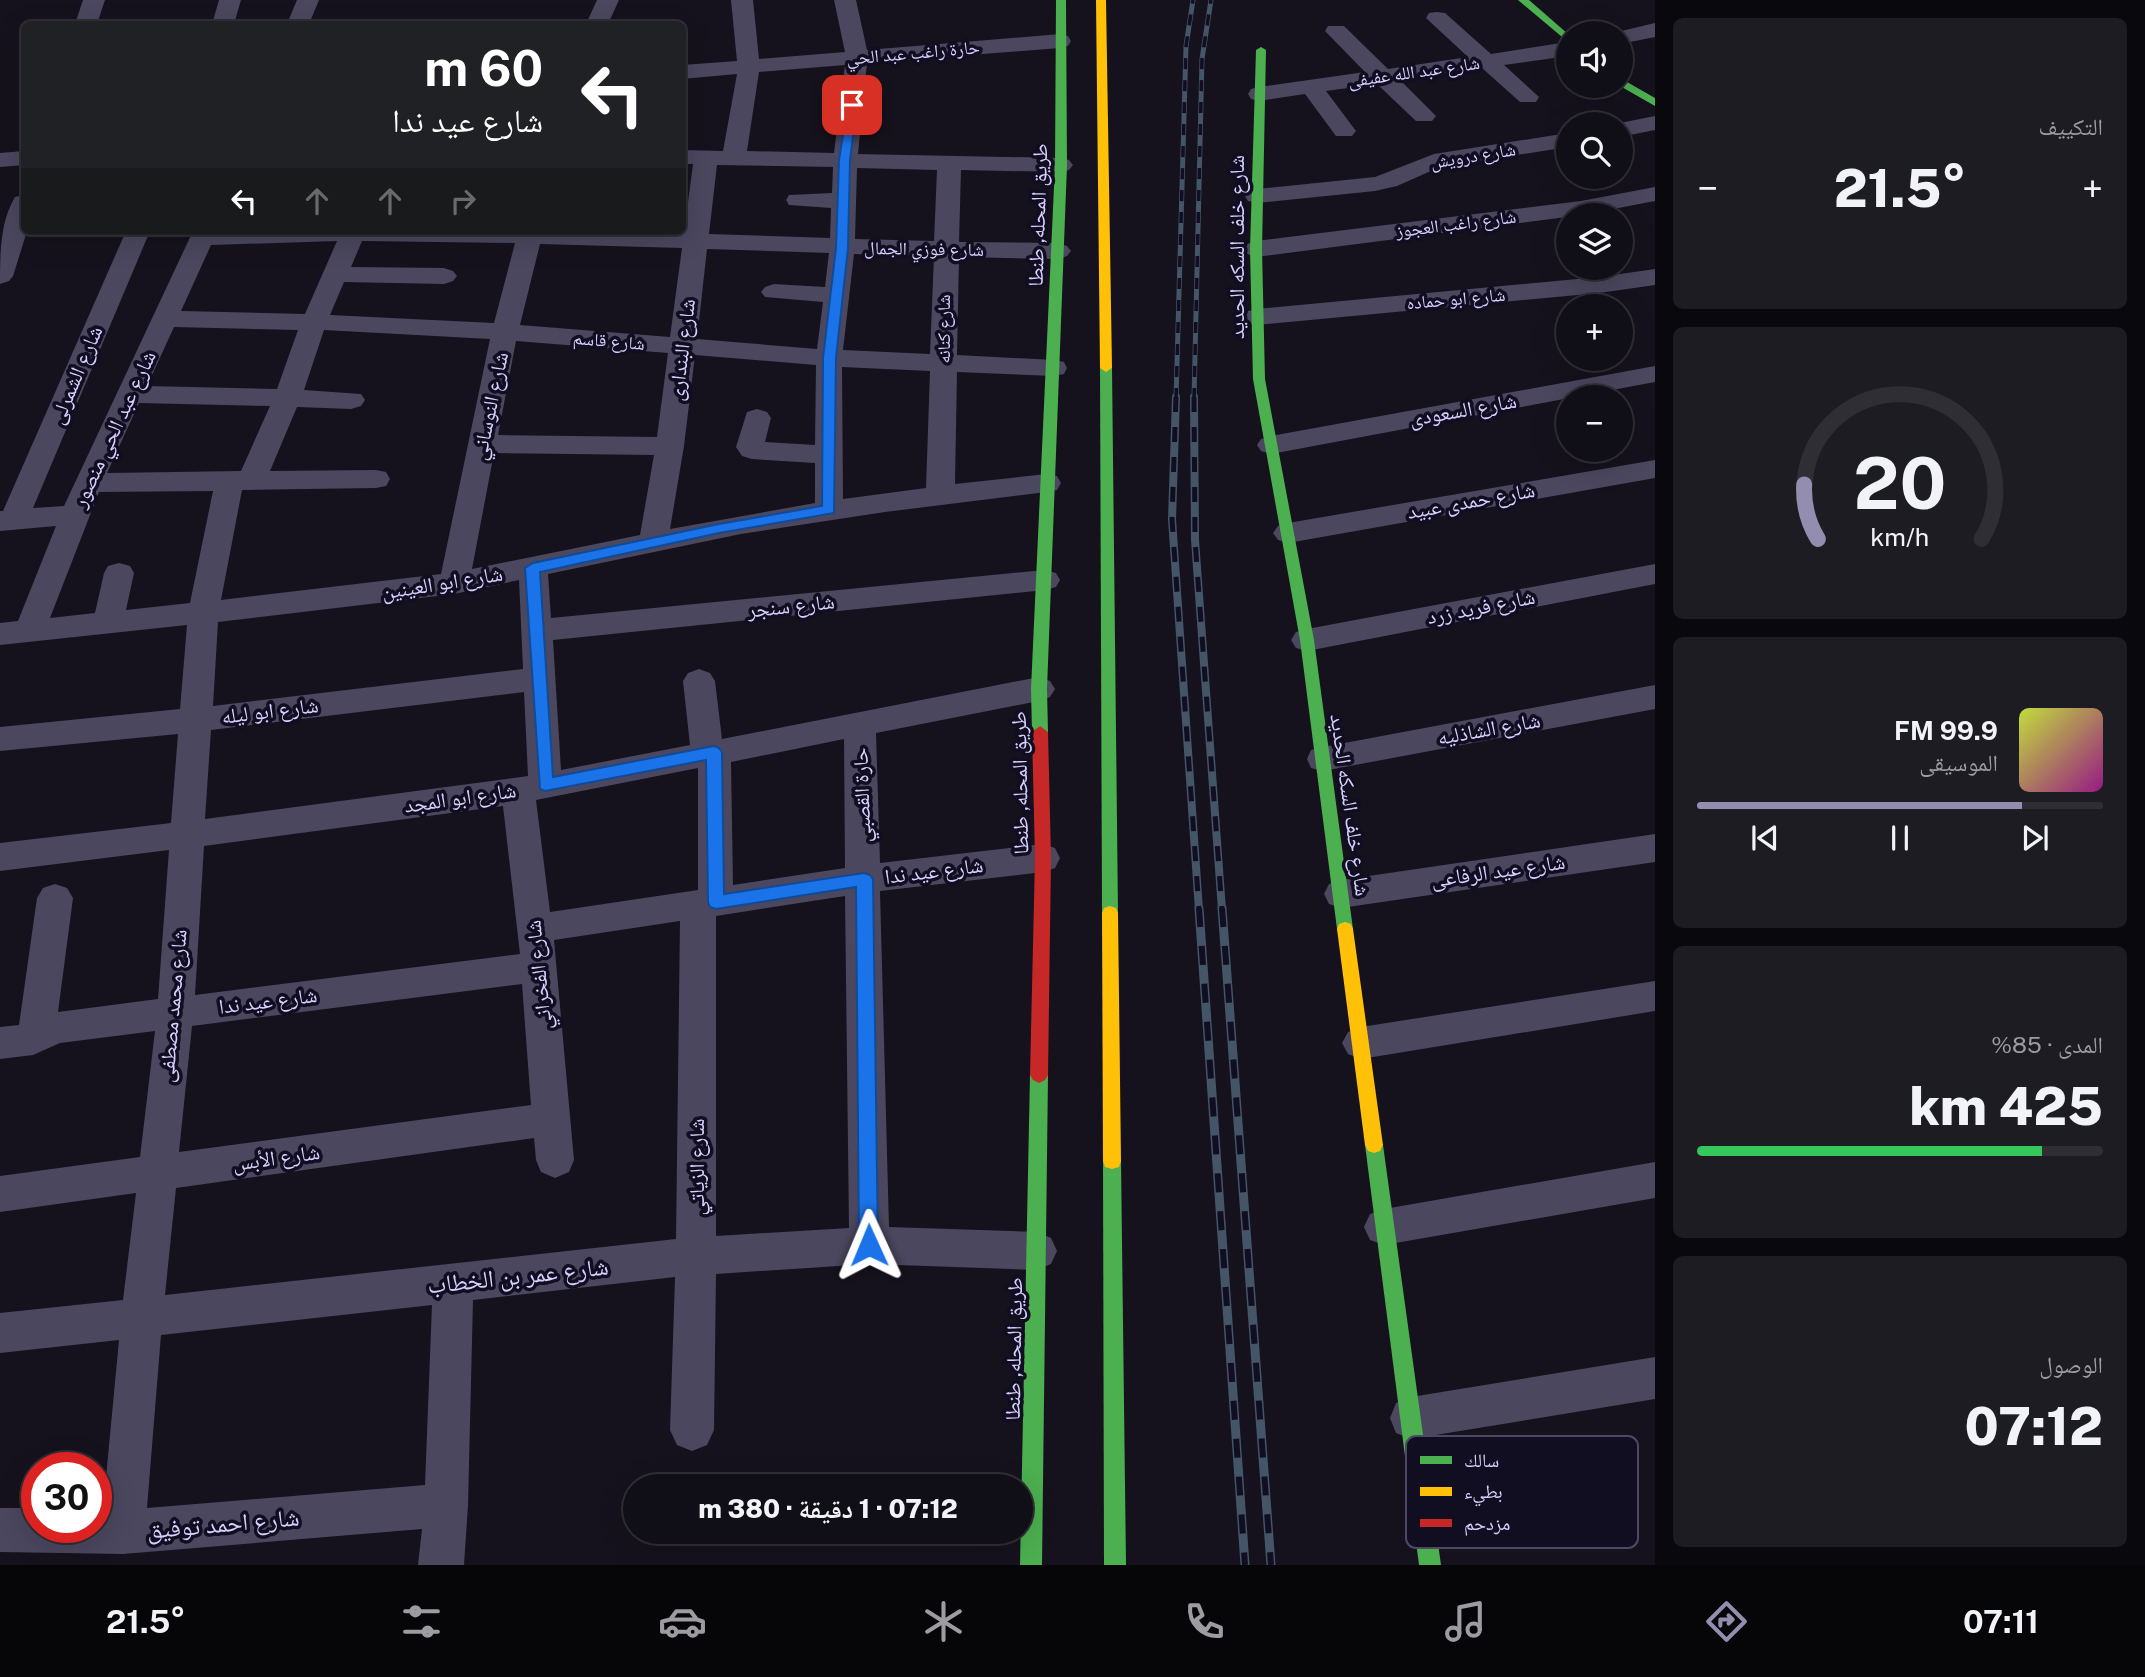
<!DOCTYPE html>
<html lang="ar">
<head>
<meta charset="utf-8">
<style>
  body { margin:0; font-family:"Public Sans","Noto Naskh Arabic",sans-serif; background:#1e1c23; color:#f1f3f6; direction:rtl; height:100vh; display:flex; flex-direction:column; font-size:26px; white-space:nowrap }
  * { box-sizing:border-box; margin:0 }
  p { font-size:23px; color:#9c9ca1 }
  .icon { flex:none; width:38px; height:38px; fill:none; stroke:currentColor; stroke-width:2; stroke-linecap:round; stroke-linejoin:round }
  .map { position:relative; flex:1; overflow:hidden; direction:ltr }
  .panel { display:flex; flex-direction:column; gap:18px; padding:18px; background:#09080c; width:490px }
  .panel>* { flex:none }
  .banner { position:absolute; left:21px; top:21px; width:665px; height:214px; border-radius:10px; box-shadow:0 7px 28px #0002,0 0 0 2px #302e35; direction:rtl; background:#202124; color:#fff; overflow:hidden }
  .buttons { position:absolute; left:1556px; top:21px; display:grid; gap:14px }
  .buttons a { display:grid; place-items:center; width:77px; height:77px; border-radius:50%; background:#100e16; box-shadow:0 7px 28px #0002,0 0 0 2px #302e35; font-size:35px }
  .speed { position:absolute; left:21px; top:1452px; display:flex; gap:14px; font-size:35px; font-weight:700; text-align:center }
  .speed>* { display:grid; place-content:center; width:91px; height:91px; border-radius:50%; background:#100e16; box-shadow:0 7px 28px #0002,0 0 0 2px #302e35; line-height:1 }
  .speed .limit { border:10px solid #d22; background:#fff; color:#111 }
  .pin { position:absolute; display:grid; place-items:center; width:60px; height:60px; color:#fff; margin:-30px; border-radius:14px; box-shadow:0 4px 10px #0006 }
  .me { position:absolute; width:77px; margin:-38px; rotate:359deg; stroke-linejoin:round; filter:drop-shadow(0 0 5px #0008) }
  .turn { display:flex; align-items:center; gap:24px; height:147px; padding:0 28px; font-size:32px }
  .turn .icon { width:91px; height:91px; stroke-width:2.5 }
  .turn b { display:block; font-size:49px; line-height:60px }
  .lanes { display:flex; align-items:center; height:66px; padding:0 28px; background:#0003; justify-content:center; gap:35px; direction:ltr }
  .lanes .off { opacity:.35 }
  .big { font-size:52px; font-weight:800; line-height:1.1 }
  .panel .card { flex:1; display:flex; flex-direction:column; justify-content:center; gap:10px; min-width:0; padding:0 24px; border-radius:10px; background:#1e1c23 }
  .panel .dial { align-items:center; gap:0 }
  .dial svg { height:182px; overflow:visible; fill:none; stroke:#302e35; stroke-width:7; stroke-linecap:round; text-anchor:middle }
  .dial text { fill:#f1f3f6; stroke:none }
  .song { display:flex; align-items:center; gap:21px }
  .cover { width:84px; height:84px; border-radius:10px; background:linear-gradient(135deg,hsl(70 70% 55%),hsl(310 70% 35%)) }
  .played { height:7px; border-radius:4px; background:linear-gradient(90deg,#938eaf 80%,#302e35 80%) }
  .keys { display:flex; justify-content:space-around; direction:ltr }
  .heat { display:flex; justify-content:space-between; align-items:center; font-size:38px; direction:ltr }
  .charge { height:10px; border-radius:5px; background:linear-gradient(90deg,#34c759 85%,#302e35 0) }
  .trip { position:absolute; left:623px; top:1474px; width:410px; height:70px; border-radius:35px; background:#100e16; box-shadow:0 7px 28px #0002,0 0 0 2px #302e35; font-weight:800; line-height:70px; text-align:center; direction:rtl }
  .dock { display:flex; height:112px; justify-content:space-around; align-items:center; background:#060609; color:#9c9ca1 }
  .dock .icon { width:49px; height:49px }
  .dock .selected { color:#938eaf }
  .dock b { font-size:32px; color:#f1f3f6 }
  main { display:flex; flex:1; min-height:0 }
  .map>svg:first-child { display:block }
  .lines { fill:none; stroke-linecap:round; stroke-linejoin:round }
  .street { fill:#4a475e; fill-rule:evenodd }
  .fast { fill:#4caf50; fill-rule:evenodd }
  .slow { fill:#ffc107; fill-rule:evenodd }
  .jam { fill:#c62828; fill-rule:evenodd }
  .rail-far2-casing { stroke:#435566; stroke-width:5 }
  .rail-far1-casing { stroke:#435566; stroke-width:8 }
  .rail-casing { stroke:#435566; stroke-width:9 }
  .rail-far2 { stroke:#120e21; stroke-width:3.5; stroke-dasharray:11; stroke-linecap:butt }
  .rail-far1 { stroke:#120e21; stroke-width:5; stroke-dasharray:15; stroke-linecap:butt }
  .rail { stroke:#120e21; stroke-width:6; stroke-dasharray:19; stroke-linecap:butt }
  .route { fill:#1a73e8; stroke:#114b97; stroke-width:2 }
  .labels { text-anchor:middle; stroke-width:7; stroke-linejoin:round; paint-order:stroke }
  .far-street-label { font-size:18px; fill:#d7d0fe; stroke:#120e21 }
  .street-label { font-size:21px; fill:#d7d0fe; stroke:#120e21 }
  .near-street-label { font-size:24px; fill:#d7d0fe; stroke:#120e21 }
  .key { fill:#120e21; stroke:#4d4863; stroke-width:2 }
  .key-label { font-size:19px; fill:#d7d0fe }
</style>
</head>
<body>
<main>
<section class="panel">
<div class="card"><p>التكييف</p>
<div class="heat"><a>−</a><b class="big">21.5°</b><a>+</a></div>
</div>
<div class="card dial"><svg viewBox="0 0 100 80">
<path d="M14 69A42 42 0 1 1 86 69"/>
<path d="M14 69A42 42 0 0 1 8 45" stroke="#938eaf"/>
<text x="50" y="56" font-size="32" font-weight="700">20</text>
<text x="50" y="72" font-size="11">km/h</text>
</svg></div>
<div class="card">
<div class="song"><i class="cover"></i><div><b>99.9 FM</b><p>الموسيقى</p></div></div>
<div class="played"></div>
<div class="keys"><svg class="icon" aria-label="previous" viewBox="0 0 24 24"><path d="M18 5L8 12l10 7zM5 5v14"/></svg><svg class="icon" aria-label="pause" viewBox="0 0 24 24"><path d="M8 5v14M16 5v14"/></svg><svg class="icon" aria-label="next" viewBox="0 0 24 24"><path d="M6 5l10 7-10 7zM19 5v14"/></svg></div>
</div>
<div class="card"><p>المدى · 85%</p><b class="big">425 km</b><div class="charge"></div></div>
<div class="card"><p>الوصول</p><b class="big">07:12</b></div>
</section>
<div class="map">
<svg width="1655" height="1565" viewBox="0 0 1655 1565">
  <rect width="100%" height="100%" fill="#15121d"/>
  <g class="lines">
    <g class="street">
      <path d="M83 0H105L97 24H75Z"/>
      <path d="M219 0H241L234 24H212Z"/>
      <path d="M297 0H319L309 24H287Z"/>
      <path d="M597 0H619L608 24H586Z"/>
      <path d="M731 0H753L759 59 845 52 834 0H856L867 50 1060 34 1068 36 1071 41 1068 46 1060 48 867 63 858 154 1061 158 1069 160 1073 165 1069 170 1061 172 961 170 959 242 1058 243 1067 246 1071 251 1067 256 1058 259 959 257 957 355 1054 360 1064 362 1067 368 1064 374 1054 376 957 372 955 484 1047 474 1057 476 1061 483 1057 490 1047 492 885 512 741 534 548 574 551 618 1045 570 1056 573 1060 580 1056 587 1045 590 553 640 561 770 690 745 683 681 688 673 699 669 710 673 715 681 722 739 1039 677 1050 681 1055 689 1050 697 1039 701 876 733 880 863 1043 844 1055 848 1060 858 1055 868 1043 872 880 891 889 1227 1037 1232 1051 1238 1057 1251 1051 1264 1037 1270 869 1264 716 1274 714 1430 707 1445 692 1451 677 1445 670 1430 675 1277 473 1300 468 1505 464 1565H418L422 1529 123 1554 0 1552V1508H37V1528H96V1509H103L119 1340 0 1353V1313L123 1300 136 1193 0 1212V1176L140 1157 155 1031 60 1043 33 1055 0 1059V1027L19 1025 37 898 43 888 55 884 67 888 73 898 58 1012 158 999 169 850 0 871V843L171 823 178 734 0 751V727L180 709 187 625 0 645V623L18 621 56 526 0 531V511H3L126 231H150L33 508 64 506 193 231 684 233 693 164H682V150L723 151 737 74 682 79V65L737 61ZM845 65 834 153 747 151 759 72ZM717 165 833 167 832 193 789 195 786 200 789 205 831 208 830 238 709 234ZM857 168 937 170 934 241 855 239ZM337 241 305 314 181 311 211 245ZM362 241 515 243 494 323 330 315 344 282 444 284 453 281 457 276 453 271 444 268 351 267ZM540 244 682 248 670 337 520 325ZM707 249 829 253 825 287 774 284 765 287 761 292 765 297 823 302 817 349 697 339ZM854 254 934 256 930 354 843 350ZM174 327 298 330 277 389 147 386ZM324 330 490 339 441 574 221 600 242 490 376 488 386 486 390 479 386 472 376 470 270 471 297 407 351 409 361 406 365 400 361 394 304 390ZM516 341 668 353 657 437 498 435ZM695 355 816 365 815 445 765 442 771 418 767 412 757 409 747 412 736 447 742 456 752 459 815 463V503L670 529 684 446ZM842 367 930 371 926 488 843 499ZM139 403 270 406 241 471 107 473ZM494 453 654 455 640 535 472 569ZM213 491 190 603 126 610 134 573 130 566 119 563 108 566 104 573 95 613 50 618 99 492ZM519 580 523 669 213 706 218 622 454 594ZM524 692 528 776 205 819 211 730ZM844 739 845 868 733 885 731 762ZM698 768V890L550 912 536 800ZM503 806 520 954 195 995 204 846ZM845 896 849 1228 716 1236V916ZM680 921 676 1239 165 1295 176 1188 534 1138 536 1160 541 1172 555 1178 569 1172 574 1160 554 940ZM522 984 531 1105 179 1152 192 1026ZM432 1305 425 1485 147 1508 161 1335Z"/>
      <path d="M1437 12 1445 13 1491 54 1568 42V56L1504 65 1539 97 1536 102H1520L1482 68 1400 80 1436 116 1432 121H1416L1377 84 1326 91 1356 131 1352 136H1336L1305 94 1259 101 1251 99 1248 94 1251 89 1259 87 1365 72 1325 31 1328 26H1344L1388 69 1468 57 1426 18 1429 13Z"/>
      <path d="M1655 23V37L1620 44V33H1613Z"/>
      <path d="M1655 116V130L1620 137V124H1615Z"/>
      <path d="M1568 133V147L1440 167 1397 186 1375 191 1257 203 1248 201 1245 196 1248 191 1257 189 1375 177 1434 154Z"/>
      <path d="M24 151V165L0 167V153Z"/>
      <path d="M1655 187V201L1582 215 1256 257 1247 254 1243 249 1247 244 1256 241 1581 201Z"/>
      <path d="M24 195V231H27L13 276 9 281 0 284C0 254 0 222 15 197Z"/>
      <path d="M1655 269V285L1599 293 1257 325 1248 323 1244 317 1248 311 1257 309 1599 277Z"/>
      <path d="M1655 366V382L1271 454 1261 451 1257 445 1261 439 1271 436Z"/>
      <path d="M1655 460V478L1288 543 1278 540 1273 533 1278 526 1288 523Z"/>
      <path d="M1655 564V584L1307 651 1296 648 1291 640 1296 632 1307 629Z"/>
      <path d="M1655 685V709L1323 771 1311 768 1307 759 1311 750 1323 747Z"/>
      <path d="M1655 834V862L1341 908 1329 904 1324 894 1329 884 1341 880Z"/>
      <path d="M1655 981V1011L1361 1059 1348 1054 1342 1043 1348 1032 1361 1027Z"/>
      <path d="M1655 1162V1198L1384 1245 1370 1240 1364 1227 1370 1214 1384 1209Z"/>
      <path d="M1655 1357V1399L1411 1439 1396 1433 1390 1418 1396 1403 1411 1397Z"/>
    </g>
    <g class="fast">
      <path d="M1056 0H1066L1067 165 1047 689 1048 732 1040 738 1032 732 1031 689 1055 165Z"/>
      <path d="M1518 0H1529L1568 34V42Z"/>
      <path d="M1261 47 1266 50 1262 249 1265 379 1314 640 1353 929 1351 934 1345 936 1339 934 1337 929 1300 640 1253 379 1250 249 1256 50Z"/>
      <path d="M1620 78 1655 98V106L1620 86Z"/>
      <path d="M1106 364 1112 368 1118 913 1116 918 1110 920 1104 918 1102 913 1100 368Z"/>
      <path d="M1039 1067 1045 1070 1048 1075 1042 1565H1020L1030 1075 1033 1070Z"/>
      <path d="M1374 1137 1380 1139 1383 1145 1441 1565H1419L1365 1145 1368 1139Z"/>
      <path d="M1112 1153 1119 1155 1121 1161 1126 1565H1104L1103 1161 1105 1155Z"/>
    </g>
    <g class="slow">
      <path d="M1096 0H1106L1112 368 1106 372 1100 368Z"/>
      <path d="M1110 906 1116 908 1118 913 1121 1161 1119 1167 1112 1169 1105 1167 1103 1161 1102 913 1104 908Z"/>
      <path d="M1345 922 1351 924 1353 929 1383 1145 1380 1151 1374 1153 1368 1151 1365 1145 1337 929 1339 924Z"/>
    </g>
    <path class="jam" d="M1040 726 1048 732 1051 858 1048 1075 1045 1080 1039 1083 1033 1080 1030 1075 1035 858 1032 732Z"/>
    <defs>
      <g id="rail-far2">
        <path d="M1176 399 1186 46 1193 0"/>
        <path d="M1194 399 1202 59 1211 0"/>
      </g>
      <g id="rail-far1">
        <path d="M1176 397 1172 519 1199 910"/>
        <path d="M1194 397 1195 540 1222 910"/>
      </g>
      <g id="rail">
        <path d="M1199 908 1245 1565"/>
        <path d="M1222 908 1271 1565"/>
      </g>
    </defs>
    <use href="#rail-far2" class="rail-far2-casing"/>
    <use href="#rail-far1" class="rail-far1-casing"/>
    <use href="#rail" class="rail-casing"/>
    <use href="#rail-far2" class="rail-far2"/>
    <use href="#rail-far1" class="rail-far1"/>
    <use href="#rail" class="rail"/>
  </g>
  <path class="route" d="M848 103 857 105 850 160 848 248 836 358 834 513 719 533 540 572 553 777 714 746 719 748 722 752 724 894 864 873 870 875 873 879 878 1245 876 1251 869 1254 862 1251 859 1245 856 887 716 909 710 907 708 902 706 760 545 791 540 789 525 568 533 563 719 524 822 506 823 358 836 248 839 160Z"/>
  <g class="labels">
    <g class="far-street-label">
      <text transform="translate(913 53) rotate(-5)" y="6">حارة راغب عبد الحي</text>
      <text transform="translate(1414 72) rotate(-8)" y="6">شارع عبد الله عفيفى</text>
      <text transform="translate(1473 156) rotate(-9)" y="6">شارع درويش</text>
      <text transform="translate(1456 224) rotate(-7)" y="6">شارع راغب العجوز</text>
      <text transform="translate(924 249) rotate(1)" y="6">شارع فوزي الجمال</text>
      <text transform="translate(1456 299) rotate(-5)" y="6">شارع ابو حماده</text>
      <text transform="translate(944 329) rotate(-90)" y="6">شارع كنانه</text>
      <text transform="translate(609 341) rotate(5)" y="6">شارع قاسم</text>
    </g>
    <g class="street-label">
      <text transform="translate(1038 215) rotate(-88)" y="7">طريق المحله, طنطا</text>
      <text transform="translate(1237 247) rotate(-90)" y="7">شارع خلف السكه الحديد</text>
      <text transform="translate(682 350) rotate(-83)" y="7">شارع البندارى</text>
      <text transform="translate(76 375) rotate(-67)" y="7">شارع الشمرلى</text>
      <text transform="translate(490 406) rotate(-78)" y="7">شارع النوساني</text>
      <text transform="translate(1463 410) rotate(-10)" y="7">شارع السعودى</text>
      <text transform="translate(114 429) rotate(-65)" y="7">شارع عبد الحي منصور</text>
      <text transform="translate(1471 501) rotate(-10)" y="7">شارع حمدى عبيد</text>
      <text transform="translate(442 583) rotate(-9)" y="7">شارع ابو العينين</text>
      <text transform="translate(791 606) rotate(-6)" y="7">شارع سنجر</text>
      <text transform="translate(1481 607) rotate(-11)" y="7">شارع فريد زرد</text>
      <text transform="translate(270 711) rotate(-7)" y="7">شارع ابو ليله</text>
      <text transform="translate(1489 729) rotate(-10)" y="7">شارع الشاذليه</text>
      <text transform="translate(1020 783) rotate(-91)" y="7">طريق المحله, طنطا</text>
      <text transform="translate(862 795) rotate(-92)" y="7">حارة القصبي</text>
      <text transform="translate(460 798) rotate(-8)" y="7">شارع ابو المجد</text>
      <text transform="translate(1350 805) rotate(82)" y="7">شارع خلف السكه الحديد</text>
      <text transform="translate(934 871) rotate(-7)" y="7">شارع عيد ندا</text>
      <text transform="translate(1498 871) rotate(-8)" y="7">شارع عيد الرفاعى</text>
      <text transform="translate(539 975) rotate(-96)" y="7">شارع الفخراني</text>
      <text transform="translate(268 1001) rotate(-7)" y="7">شارع عيد ندا</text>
      <text transform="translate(173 1006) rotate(-85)" y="7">شارع محمد مصطفى</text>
      <text transform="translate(276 1158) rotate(-8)" y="7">شارع الأبس</text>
      <text transform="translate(697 1167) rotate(-90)" y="7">شارع الزياتي</text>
      <text transform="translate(1014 1349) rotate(-89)" y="7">طريق المحله, طنطا</text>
    </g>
    <g class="near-street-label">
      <text transform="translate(518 1276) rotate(-6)" y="8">شارع عمر بن الخطاب</text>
      <text transform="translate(223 1524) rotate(-5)" y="8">شارع احمد توفيق</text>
    </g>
  </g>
  <rect x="1406" y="1436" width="232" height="112" rx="10" class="key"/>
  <rect x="1420" y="1456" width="32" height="8" fill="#4caf50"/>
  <rect x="1420" y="1487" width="32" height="9" fill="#ffc107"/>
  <rect x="1420" y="1519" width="32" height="8" fill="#c62828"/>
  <g class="key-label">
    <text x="1464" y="1467">سالك</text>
    <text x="1464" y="1498">بطيء</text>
    <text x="1464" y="1530">مزدحم</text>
  </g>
</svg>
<div class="buttons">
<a><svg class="icon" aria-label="sound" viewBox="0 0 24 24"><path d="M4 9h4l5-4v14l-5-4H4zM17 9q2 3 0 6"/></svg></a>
<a><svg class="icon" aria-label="search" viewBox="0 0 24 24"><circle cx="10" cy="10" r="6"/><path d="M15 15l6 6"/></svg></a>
<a><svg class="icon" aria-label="layers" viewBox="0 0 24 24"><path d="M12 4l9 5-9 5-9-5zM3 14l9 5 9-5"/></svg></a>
<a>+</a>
<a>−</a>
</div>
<div class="speed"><div class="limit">30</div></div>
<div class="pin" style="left:852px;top:105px;background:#d93025"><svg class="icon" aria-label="arrive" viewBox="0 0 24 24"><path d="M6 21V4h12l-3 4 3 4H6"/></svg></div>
<svg class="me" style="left:869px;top:1245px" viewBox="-20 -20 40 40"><path d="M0-17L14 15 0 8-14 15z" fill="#1a73e8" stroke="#fff" stroke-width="4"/></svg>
<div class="trip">07:12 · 1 دقيقة · 380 m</div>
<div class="banner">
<div class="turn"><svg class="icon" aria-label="left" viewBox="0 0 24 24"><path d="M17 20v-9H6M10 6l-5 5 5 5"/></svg><div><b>60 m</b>شارع عيد ندا</div></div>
<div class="lanes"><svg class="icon" aria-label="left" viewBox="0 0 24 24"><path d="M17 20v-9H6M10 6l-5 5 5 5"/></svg><svg class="icon off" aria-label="ahead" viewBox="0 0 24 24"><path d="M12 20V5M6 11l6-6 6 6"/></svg><svg class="icon off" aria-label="ahead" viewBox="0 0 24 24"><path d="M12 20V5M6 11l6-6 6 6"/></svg><svg class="icon off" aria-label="right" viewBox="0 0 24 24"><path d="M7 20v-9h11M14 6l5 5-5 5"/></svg></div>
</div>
</div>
</main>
<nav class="dock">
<b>07:11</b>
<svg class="icon selected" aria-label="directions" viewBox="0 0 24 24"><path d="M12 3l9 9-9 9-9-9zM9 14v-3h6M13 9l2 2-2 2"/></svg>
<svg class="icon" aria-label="music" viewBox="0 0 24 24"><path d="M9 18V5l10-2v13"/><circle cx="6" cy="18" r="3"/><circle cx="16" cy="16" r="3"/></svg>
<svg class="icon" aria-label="phone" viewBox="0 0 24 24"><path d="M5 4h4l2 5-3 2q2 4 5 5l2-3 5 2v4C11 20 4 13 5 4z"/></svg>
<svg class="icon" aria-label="climate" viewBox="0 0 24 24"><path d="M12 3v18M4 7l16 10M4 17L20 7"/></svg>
<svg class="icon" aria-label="car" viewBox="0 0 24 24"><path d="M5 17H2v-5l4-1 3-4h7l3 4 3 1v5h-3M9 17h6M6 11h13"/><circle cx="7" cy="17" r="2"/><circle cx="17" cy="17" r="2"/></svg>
<svg class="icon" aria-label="filters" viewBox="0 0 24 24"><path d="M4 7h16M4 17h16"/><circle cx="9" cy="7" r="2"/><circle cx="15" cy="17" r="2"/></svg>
<b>21.5°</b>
</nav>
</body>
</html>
